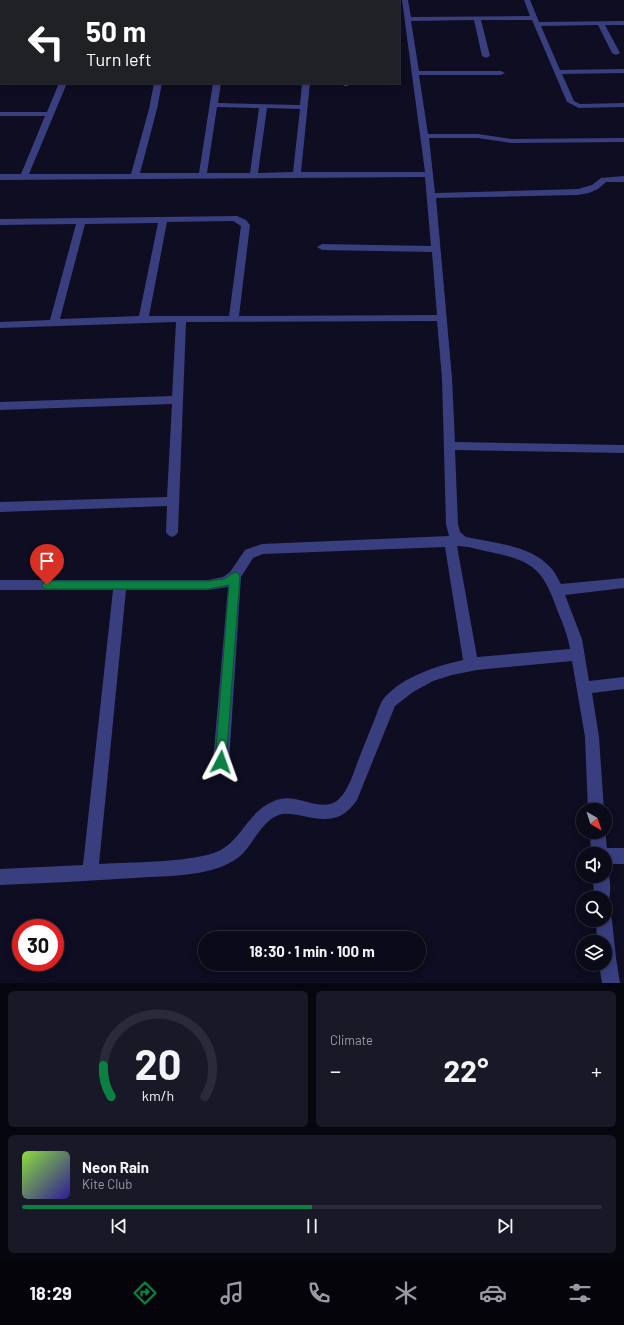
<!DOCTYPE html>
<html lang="en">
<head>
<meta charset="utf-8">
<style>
  body { margin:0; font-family:Barlow,sans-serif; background:#181826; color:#f1f3f6; height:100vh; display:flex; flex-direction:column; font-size:15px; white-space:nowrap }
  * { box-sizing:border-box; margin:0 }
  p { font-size:13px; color:#999aa2 }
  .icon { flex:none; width:22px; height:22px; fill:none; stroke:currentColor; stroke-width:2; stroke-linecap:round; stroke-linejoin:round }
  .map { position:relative; height:983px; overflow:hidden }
  .panel { display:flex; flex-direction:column; gap:8px; padding:8px; background:#06060e; flex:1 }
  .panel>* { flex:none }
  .hud { position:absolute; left:0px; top:0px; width:400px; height:84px; box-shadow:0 2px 10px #0003,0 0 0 1px #2a2b38; background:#202124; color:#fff; overflow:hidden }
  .needle { width:26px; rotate:141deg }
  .tools { position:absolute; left:576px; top:803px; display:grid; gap:8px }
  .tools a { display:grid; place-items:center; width:36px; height:36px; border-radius:50%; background:#0a0a19; box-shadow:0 2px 10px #0003,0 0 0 1px #2a2b38; font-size:20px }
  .speed { position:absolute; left:12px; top:919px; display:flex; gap:8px; font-size:20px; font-weight:700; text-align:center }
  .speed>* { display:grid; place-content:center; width:52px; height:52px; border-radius:50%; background:#0a0a19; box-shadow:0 2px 10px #0003,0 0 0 1px #2a2b38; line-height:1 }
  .speed .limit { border:6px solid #d22; background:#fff; color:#111 }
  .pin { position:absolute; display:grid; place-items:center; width:34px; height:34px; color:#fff; margin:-41px -17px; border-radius:50% 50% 50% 0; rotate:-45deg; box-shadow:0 0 4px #0007 }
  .pin .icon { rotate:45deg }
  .me { position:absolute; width:44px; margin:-22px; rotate:4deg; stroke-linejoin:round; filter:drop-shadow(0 0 3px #0008) }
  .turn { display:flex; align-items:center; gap:14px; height:84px; padding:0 20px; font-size:18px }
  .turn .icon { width:52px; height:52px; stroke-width:2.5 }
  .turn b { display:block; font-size:28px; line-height:34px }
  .big { font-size:30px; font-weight:700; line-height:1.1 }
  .panel .tile { flex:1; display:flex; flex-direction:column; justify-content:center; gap:6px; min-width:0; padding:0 14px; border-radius:6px; background:#181826 }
  .panel .dial { align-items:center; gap:0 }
  .dial svg { height:104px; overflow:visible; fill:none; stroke:#2a2b38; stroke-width:7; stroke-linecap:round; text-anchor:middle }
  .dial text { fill:#f1f3f6; stroke:none }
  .song { display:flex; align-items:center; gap:12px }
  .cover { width:48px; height:48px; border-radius:6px; background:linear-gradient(135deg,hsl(90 70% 55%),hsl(250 70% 35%)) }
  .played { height:4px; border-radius:2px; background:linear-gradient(90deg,#0b8043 50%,#2a2b38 50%) }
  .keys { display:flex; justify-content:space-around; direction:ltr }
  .heat { display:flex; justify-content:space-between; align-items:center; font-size:22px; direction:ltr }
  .panel .tiles { flex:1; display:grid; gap:8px; grid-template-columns:1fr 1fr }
  .tile:last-child { grid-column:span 2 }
  .trip { position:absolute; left:198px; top:931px; width:228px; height:40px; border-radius:20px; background:#0a0a19; box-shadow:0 2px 10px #0003,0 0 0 1px #2a2b38; font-weight:700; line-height:40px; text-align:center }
  .menu { display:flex; height:64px; justify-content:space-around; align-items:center; background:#04040a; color:#999aa2 }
  .menu .icon { width:28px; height:28px }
  .menu .selected { color:#0b8043 }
  .menu b { font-size:18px; color:#f1f3f6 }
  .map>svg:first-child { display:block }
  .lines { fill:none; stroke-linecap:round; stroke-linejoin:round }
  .street { fill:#393e7f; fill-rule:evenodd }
  .route { fill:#0b8043; stroke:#07532c }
</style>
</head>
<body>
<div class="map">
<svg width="624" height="983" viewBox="0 0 624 983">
  <rect width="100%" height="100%" fill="#0e0d21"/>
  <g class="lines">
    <g class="street">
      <path d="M156 0H163L156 1Z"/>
      <path d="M402 0H408L411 17 530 16 524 0H530L539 22 624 21V25H605L620 53 616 55 612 53 598 25 541 26 560 70 624 69V73L562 74 574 101 580 104 624 103V107L579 108 567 102 532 20H481L490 56 486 58 482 56 474 20 411 21 419 71H501L505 73 501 75H419L428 134H478L511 139 624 138V142L511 143 478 138H429L435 193 578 189 592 185 601 178 624 176V182H606L598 189 589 193 578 195 436 198 452 378 455 442 624 445V453L455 450 458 524 460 532 466 537C494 543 531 545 551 568 555 572 558 579 561 584L624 578V588L565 595 582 639 589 681 624 677V689L592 693 599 737 604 810H588L585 737 572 661 477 670 452 675 433 681 413 692 395 706 357 800C342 822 327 821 303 816 297 815 289 813 282 814 264 818 255 840 244 852 238 859 230 863 221 867 193 877 163 876 134 878 89 881 45 883 0 885V869L83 865 113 590H0V580H208L223 577 230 572 245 550 262 544 449 536 446 524 442 378 437 321 186 322 178 532 176 535 172 537 168 535 166 532 167 506 0 512V502L167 497 172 404 0 410V402L172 396 176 322 0 328V322L50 320 76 224 0 225V219L237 216 246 220 250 225 239 316 437 315 432 252 322 250 317 247 322 244 431 246 425 177 0 180V174H21L45 116H0V112H47L59 83H67L29 174H131L149 109 154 83H162L157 109 140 173H199L213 83H221L218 103 300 105 302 83H310L301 172H425ZM217 107 259 108 250 173H207ZM267 108 300 109 293 172 258 173ZM167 222 233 221 241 226 229 316H149ZM158 223 139 316 60 319 85 224ZM457 546C468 546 480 550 490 552 534 561 543 569 558 612 563 624 568 636 570 649L477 657ZM445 547 463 660C437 666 404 676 385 697 381 701 379 708 377 713 371 729 364 745 358 761 353 774 349 789 339 799 323 814 299 794 280 799 251 807 246 832 224 848 203 863 127 862 99 864L126 590H208L228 587 213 762 216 767 221 769 226 767 229 762 241 577 253 558 263 554Z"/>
      <rect x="0" y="11" width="1" height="4"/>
      <path d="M0 29H1L0 34Z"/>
      <path d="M343 83H351V84L347 86H344Z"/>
      <path d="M605 830 607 848H624V864H605V854H591L590 832H605Z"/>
      <path d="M605 869C612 876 611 895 608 904L605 905V898H594L593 876H605Z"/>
      <path d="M605 912 610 914 612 920 616 958 620 983H602L599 964H605V942H597L596 920H605Z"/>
    </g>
  </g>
  <path class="route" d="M235 572 238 573 240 576 226 762 225 766 221 767 217 766 215 762 229 585 208 589H47L43 588 42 585 43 583 47 581H208L224 579Z"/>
</svg>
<div class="tools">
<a><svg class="needle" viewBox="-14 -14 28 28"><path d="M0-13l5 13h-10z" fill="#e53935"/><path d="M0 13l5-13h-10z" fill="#999aa2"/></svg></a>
<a><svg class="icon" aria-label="sound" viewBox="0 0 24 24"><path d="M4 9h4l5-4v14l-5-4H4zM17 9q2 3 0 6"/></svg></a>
<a><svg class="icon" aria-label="search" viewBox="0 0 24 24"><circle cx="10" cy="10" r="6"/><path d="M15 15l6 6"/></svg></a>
<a><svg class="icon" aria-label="layers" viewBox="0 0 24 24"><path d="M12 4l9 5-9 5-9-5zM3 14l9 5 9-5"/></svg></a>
</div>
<div class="speed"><div class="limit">30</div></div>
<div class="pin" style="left:47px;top:585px;background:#d93025"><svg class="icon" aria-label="arrive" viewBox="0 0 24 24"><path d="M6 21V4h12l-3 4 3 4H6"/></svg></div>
<svg class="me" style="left:221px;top:762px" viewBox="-20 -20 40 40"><path d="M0-17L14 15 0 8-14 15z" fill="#0b8043" stroke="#fff" stroke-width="4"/></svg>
<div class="trip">18:30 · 1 min · 100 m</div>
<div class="hud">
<div class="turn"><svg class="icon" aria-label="left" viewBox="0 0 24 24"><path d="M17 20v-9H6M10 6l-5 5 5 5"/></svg><div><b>50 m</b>Turn left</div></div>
</div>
</div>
<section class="panel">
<div class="tiles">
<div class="tile dial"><svg viewBox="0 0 100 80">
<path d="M14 69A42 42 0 1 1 86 69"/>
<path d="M14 69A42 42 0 0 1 8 45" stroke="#0b8043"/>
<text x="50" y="56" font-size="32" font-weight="700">20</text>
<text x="50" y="72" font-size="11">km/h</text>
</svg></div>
<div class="tile"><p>Climate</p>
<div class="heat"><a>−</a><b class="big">22°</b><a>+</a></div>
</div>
<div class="tile">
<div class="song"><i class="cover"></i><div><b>Neon Rain</b><p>Kite Club</p></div></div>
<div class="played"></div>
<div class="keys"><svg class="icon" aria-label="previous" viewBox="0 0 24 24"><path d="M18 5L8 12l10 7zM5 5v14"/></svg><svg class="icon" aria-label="pause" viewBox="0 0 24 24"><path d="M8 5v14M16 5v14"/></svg><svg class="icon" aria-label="next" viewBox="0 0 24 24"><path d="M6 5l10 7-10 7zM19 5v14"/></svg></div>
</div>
</div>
</section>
<nav class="menu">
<b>18:29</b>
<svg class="icon selected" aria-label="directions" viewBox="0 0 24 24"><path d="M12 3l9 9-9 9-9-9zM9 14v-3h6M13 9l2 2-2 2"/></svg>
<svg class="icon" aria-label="music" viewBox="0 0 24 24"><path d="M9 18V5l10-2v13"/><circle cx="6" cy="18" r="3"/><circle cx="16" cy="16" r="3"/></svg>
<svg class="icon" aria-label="phone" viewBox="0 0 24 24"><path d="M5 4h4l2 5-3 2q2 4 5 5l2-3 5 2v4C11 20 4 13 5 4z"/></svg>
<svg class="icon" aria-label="climate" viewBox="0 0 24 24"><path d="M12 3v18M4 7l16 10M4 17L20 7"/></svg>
<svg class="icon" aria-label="car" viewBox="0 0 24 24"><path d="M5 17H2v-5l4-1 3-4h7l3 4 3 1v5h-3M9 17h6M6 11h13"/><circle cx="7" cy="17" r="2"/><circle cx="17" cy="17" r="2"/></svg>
<svg class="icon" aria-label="filters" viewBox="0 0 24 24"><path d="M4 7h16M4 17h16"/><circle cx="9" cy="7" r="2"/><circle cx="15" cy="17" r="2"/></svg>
</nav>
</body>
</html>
